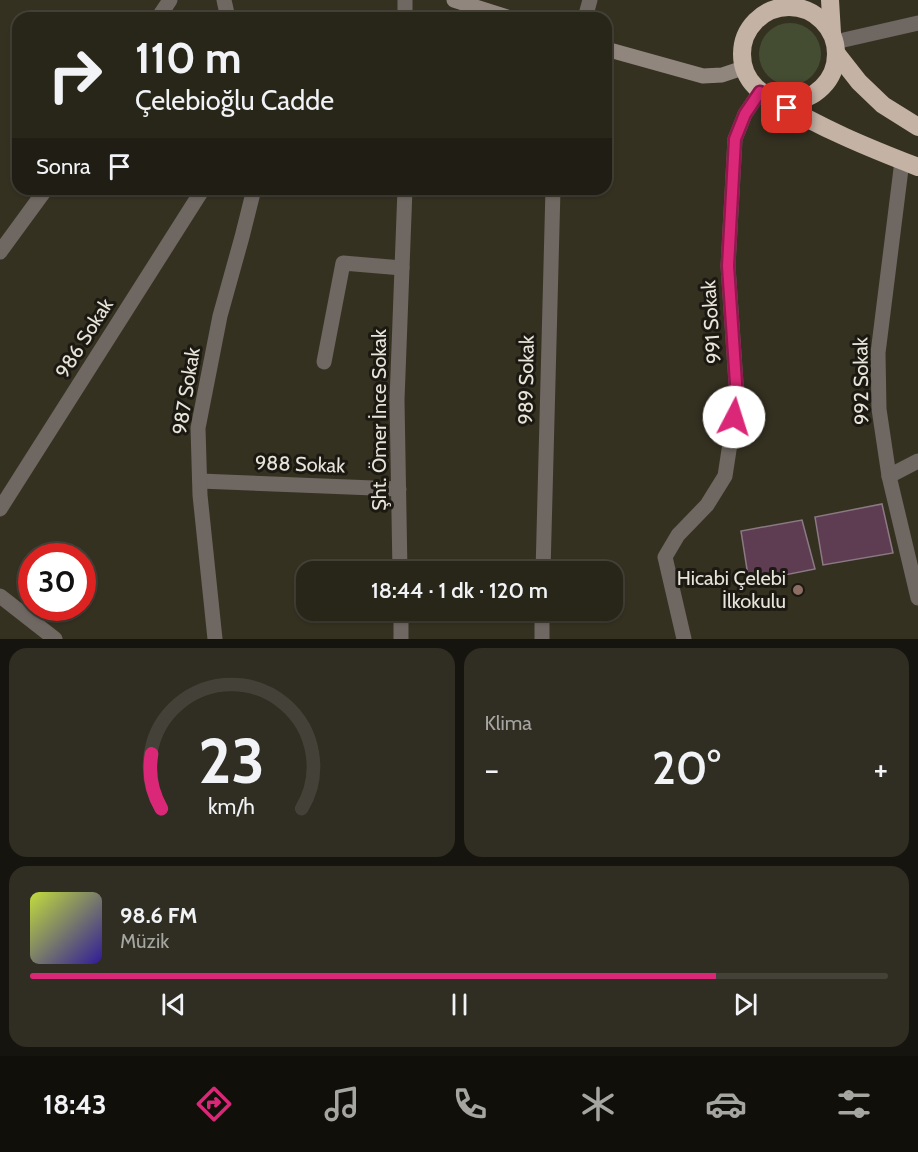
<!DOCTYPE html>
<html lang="tr">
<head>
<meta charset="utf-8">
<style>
  body { margin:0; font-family:Cabin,sans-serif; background:#302d22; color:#f1f3f6; height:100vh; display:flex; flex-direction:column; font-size:22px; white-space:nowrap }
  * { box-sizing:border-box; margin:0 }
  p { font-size:20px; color:#a5a5a2 }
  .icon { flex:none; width:33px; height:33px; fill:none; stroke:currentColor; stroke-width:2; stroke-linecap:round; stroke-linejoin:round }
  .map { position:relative; height:639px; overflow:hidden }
  .drawer { display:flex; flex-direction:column; gap:9px; padding:9px; background:#16140e; flex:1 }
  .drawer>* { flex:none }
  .hud { position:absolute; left:12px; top:12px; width:600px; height:183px; border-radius:18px; box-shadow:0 2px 4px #0004,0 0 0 2px #444238; background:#282519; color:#f1f3f6; overflow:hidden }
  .speed { position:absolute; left:18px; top:543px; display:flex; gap:12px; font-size:30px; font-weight:700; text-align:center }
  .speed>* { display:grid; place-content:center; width:78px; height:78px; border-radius:50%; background:#282519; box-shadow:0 2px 4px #0004,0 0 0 2px #444238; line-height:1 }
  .speed .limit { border:9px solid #d22; background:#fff; color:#111 }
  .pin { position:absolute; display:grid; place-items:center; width:51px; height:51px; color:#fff; margin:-26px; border-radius:12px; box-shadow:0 3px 9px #0006 }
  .me { position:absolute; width:66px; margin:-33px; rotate:5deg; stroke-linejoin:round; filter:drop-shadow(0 0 4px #0008) }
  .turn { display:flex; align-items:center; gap:21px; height:126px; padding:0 24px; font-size:27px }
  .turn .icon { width:78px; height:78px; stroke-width:2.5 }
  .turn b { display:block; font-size:42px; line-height:51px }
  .then { display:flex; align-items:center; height:57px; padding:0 24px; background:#0003; gap:12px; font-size:22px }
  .big { font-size:45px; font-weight:600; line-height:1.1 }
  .drawer .widget { flex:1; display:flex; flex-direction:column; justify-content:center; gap:9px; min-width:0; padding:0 21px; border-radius:18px; background:#302d22 }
  .drawer .dial { align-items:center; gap:0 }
  .dial svg { height:156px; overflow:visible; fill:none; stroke:#444238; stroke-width:7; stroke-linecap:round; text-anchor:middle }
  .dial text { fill:#f1f3f6; stroke:none }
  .song { display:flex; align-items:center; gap:18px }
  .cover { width:72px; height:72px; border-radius:9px; background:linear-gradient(135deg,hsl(70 70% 55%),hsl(250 70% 35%)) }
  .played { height:6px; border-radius:3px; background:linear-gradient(90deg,#db2777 80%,#444238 80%) }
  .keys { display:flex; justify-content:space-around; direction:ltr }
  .heat { display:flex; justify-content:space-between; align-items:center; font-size:33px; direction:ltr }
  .drawer .tiles { flex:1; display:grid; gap:9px; grid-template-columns:1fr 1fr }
  .widget:last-child { grid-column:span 2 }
  .trip { position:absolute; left:296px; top:561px; width:327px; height:60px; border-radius:18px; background:#282519; box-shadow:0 2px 4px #0004,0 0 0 2px #444238; font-weight:600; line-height:60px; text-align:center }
  .dock { display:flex; height:96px; justify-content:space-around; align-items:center; background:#100f0a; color:#a5a5a2 }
  .dock .icon { width:42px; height:42px }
  .dock .on { color:#db2777 }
  .dock b { font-size:27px; color:#f1f3f6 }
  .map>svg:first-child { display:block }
  .green { fill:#444d32 }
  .building { fill:#5e3d53; stroke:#8b7984; stroke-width:1.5 }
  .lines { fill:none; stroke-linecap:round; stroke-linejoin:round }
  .street { stroke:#6f6762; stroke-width:15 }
  .secondary { stroke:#91867e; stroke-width:15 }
  .highway { stroke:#c4b2a5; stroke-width:18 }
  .route-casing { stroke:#8e194d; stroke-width:15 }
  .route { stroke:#db2777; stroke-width:10 }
  .education-dot { fill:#8d6e63; stroke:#1b1912; stroke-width:2 }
  .labels { text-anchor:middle; stroke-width:6; stroke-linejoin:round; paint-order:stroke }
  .street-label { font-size:20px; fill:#e7e4da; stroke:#1b1912 }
  .poi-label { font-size:20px; fill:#e7e4da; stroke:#1b1912; text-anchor:end }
</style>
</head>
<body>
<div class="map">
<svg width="918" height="639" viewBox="0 0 918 639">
  <rect width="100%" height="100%" fill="#353121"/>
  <circle class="green" cx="790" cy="54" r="31"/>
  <g class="building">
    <path d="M882 504 893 553 823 565 815 517Z"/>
    <path d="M802 520 815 569 749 582 741 531Z"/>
  </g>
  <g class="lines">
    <g class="street">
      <path d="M224 0 228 18"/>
      <path d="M158 18 170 0"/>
      <path d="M405 18V0"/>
      <path d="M585 18 590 0"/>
      <path d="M835 42 918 23"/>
      <path d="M902 161 878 353 879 409 889 476 918 598"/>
      <path d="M0 252 46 189"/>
      <path d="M324 362 343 263 402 268"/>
      <path d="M889 476 918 461"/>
      <path d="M200 481 399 489"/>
      <path d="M0 509 203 189"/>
      <path d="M400 572 397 400 405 189"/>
      <path d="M543 572 553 189"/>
      <path d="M0 596 55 639"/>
      <path d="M401 610V639"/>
      <path d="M215 639 200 495 198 428 220 316 242 237 254 189"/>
      <path d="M542 639V610"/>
      <path d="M684 639 665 557 678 535 707 505 725 476 737 398 728 266 735 139 745 114 760 92"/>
    </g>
    <g class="secondary">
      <path d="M454 0 510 18"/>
      <path d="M606 49 703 76 722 75 743 68"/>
    </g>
    <g class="highway">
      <path d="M830 0 832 33"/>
      <circle cx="789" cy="54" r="47"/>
      <path d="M837 54 859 82 883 105 918 127"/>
      <path d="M775 100C820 128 869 148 918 167"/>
    </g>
  </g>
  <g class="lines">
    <defs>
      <path id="route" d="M734 417 737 398 728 266 735 139 745 114 760 92 787 108"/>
    </defs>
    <use href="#route" class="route-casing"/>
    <use href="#route" class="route"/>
  </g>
  <circle class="education-dot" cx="798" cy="590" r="6"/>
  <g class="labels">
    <g class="street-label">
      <text transform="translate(711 322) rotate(-94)" y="7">991 Sokak</text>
      <text transform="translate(84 338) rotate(-58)" y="7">986 Sokak</text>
      <text transform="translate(526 380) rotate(-89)" y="7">989 Sokak</text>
      <text transform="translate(861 381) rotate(-91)" y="7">992 Sokak</text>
      <text transform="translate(186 391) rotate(-81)" y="7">987 Sokak</text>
      <text transform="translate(379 420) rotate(-90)" y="7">Şht. Ömer İnce Sokak</text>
      <text transform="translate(300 464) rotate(2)" y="7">988 Sokak</text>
    </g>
    <g class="poi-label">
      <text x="786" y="585">Hicabi Çelebi<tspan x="786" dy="23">İlkokulu</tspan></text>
    </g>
  </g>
</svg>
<div class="speed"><div class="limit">30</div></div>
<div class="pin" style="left:787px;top:108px;background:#d93025"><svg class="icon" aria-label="arrive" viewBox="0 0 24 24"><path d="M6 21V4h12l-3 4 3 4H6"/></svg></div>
<svg class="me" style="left:734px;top:417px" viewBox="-20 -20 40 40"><circle r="19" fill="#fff"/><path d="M0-13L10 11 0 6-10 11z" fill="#db2777"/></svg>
<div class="trip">18:44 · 1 dk · 120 m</div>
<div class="hud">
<div class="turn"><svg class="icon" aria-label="right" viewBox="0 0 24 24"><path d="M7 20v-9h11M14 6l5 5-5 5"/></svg><div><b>110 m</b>Çelebioğlu Cadde</div></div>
<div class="then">Sonra<svg class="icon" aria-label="arrive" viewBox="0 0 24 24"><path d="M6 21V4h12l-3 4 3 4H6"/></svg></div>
</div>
</div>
<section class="drawer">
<div class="tiles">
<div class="widget dial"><svg viewBox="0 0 100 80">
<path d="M14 69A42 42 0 1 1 86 69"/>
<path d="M14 69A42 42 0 0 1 9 41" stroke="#db2777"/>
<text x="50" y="56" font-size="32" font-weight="700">23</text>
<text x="50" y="72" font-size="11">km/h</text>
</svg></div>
<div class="widget"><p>Klima</p>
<div class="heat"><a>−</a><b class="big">20°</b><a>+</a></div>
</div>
<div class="widget">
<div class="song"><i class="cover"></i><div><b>98.6 FM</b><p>Müzik</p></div></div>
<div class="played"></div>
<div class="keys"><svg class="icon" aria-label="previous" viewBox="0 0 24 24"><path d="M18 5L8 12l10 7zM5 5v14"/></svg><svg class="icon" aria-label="pause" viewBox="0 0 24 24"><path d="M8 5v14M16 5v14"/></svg><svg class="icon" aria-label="next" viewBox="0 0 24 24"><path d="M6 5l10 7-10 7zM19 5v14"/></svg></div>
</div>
</div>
</section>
<nav class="dock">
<b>18:43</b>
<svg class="icon on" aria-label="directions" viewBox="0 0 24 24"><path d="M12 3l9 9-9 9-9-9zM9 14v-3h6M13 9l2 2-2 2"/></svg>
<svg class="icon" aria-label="music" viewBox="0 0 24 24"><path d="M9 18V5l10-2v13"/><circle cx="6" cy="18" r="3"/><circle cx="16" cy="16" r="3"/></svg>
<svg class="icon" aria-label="phone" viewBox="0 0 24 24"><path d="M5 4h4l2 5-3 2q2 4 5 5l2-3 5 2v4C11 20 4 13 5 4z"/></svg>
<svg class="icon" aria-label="climate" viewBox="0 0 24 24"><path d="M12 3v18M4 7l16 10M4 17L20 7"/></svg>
<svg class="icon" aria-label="car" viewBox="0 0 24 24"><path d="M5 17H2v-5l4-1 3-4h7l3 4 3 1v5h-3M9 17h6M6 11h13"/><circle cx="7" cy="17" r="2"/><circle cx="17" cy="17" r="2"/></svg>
<svg class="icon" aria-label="filters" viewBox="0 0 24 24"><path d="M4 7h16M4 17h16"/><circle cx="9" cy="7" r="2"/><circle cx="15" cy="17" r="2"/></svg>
</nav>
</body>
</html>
